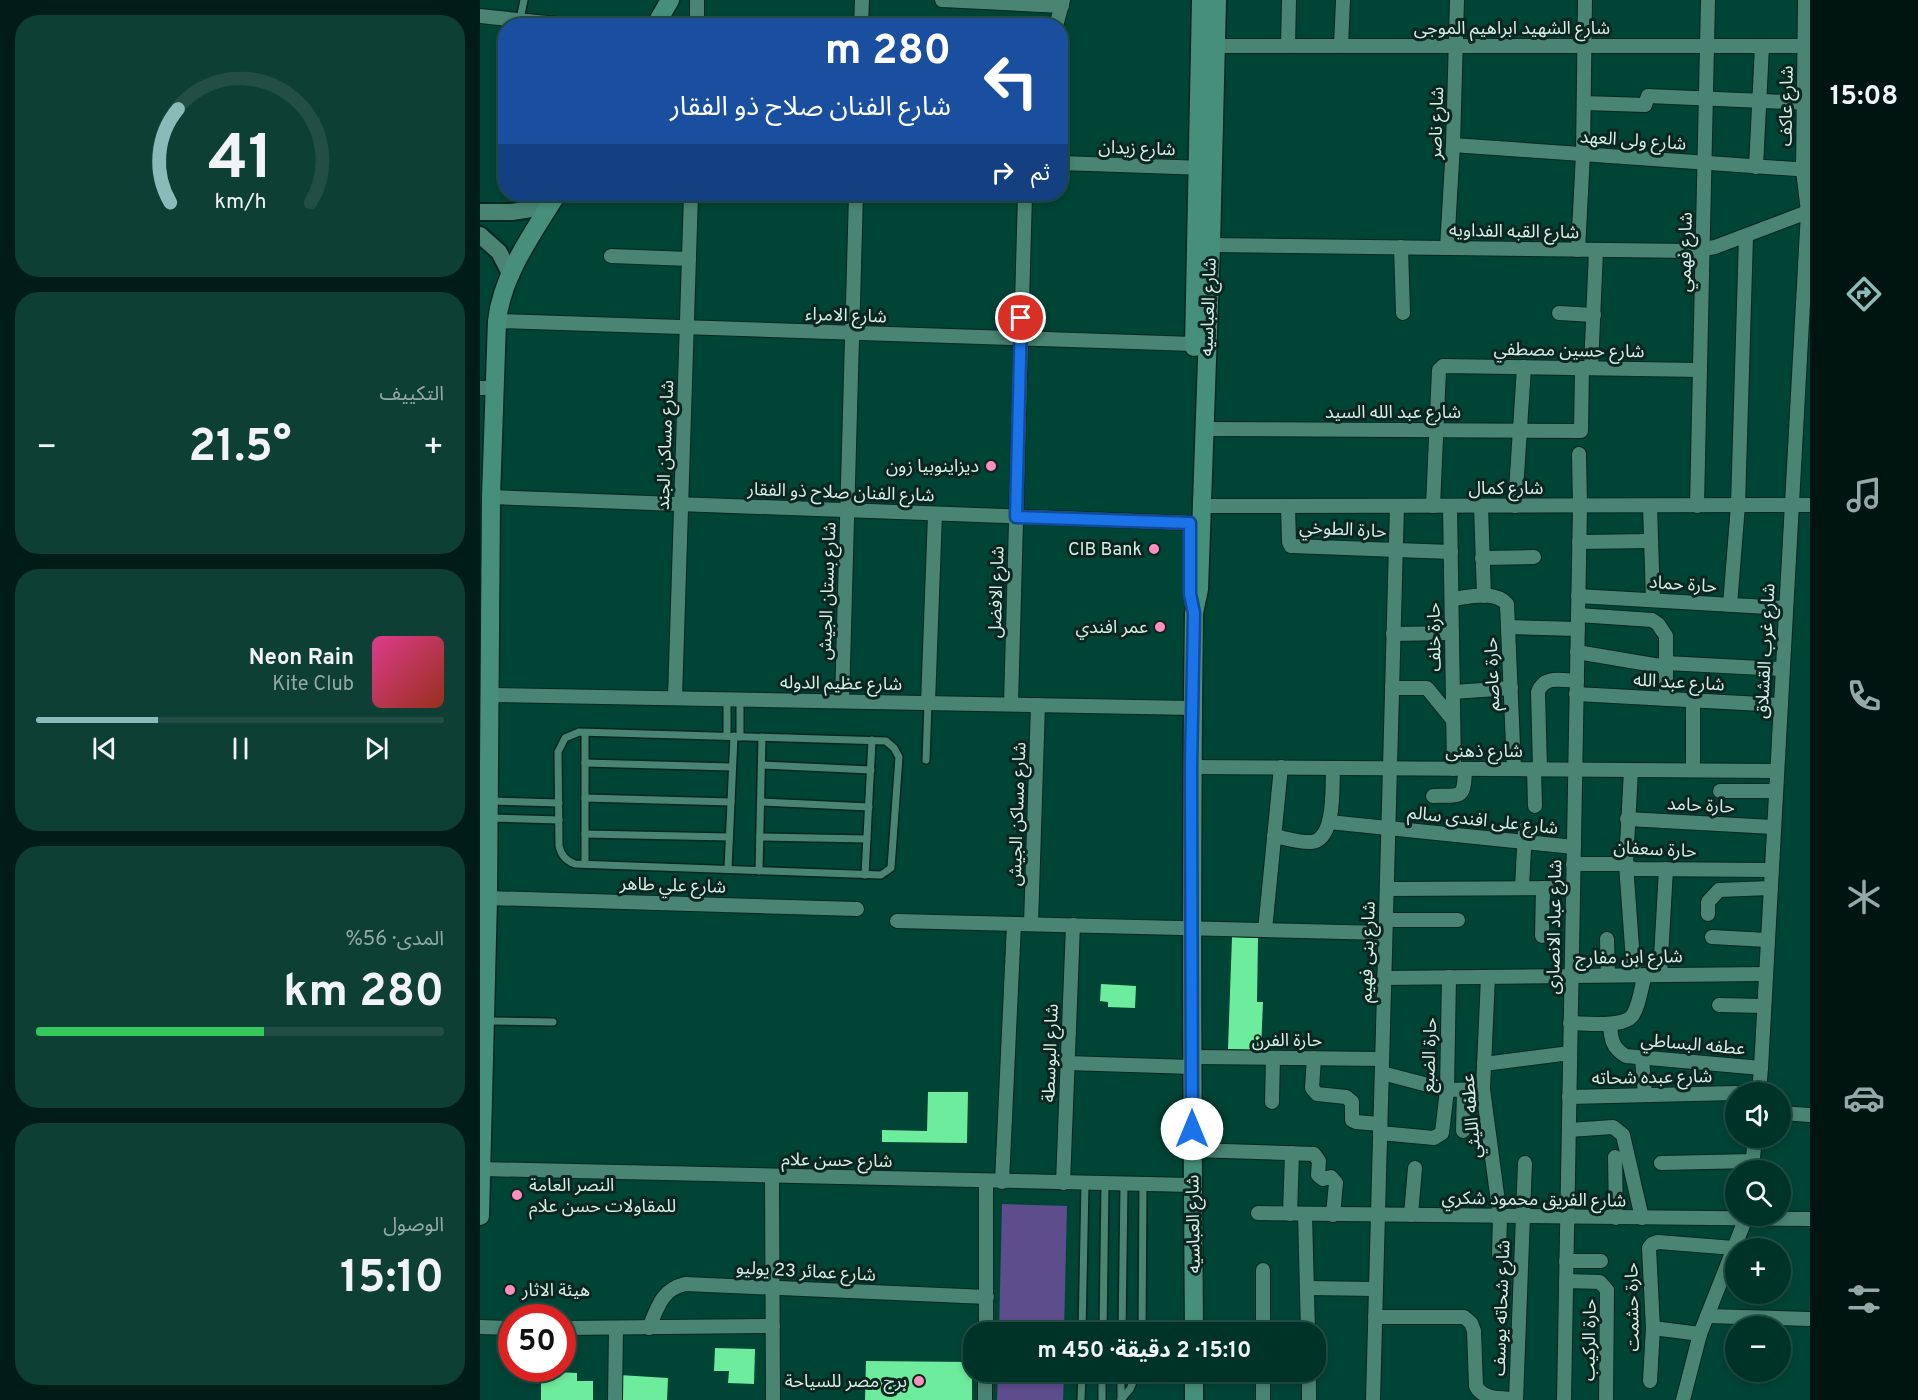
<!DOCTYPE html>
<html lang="ar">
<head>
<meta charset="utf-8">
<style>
  body { margin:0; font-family:Overpass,"Noto Sans Arabic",sans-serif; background:#0e3f34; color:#f1f3f6; direction:rtl; height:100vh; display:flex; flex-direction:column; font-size:22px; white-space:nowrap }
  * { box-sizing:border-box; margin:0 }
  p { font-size:20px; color:#95aaa8 }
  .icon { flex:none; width:33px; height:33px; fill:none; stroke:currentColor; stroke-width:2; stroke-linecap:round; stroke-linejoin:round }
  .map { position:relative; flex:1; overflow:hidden; direction:ltr }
  .details { display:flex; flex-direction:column; gap:15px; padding:15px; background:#001c16; width:480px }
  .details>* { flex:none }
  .banner { position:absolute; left:18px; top:18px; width:570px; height:183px; border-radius:24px; box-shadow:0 3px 9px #0003,0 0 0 2px #224e45; direction:rtl; background:#1a4fa0; color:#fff; overflow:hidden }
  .fabs { position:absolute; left:1245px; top:1082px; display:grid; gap:12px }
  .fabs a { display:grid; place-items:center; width:66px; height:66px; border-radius:50%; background:#003328; box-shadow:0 3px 9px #0003,0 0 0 2px #224e45; font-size:30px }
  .speed { position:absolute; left:18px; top:1304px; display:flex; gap:12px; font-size:30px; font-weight:700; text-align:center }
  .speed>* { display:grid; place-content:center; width:78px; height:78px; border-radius:50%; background:#003328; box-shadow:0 3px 9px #0003,0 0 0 2px #224e45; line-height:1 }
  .speed .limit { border:9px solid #d22; background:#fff; color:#111 }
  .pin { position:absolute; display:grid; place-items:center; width:51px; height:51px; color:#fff; margin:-26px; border:3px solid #fff; border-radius:50%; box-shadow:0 2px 6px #0007 }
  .me { position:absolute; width:66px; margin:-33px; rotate:0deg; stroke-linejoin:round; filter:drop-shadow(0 0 4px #0008) }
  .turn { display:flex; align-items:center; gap:21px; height:126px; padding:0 18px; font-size:27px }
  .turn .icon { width:78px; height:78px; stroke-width:2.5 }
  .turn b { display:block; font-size:42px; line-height:51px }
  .then { display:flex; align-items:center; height:57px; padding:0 18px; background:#0003; gap:12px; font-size:22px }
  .big { font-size:45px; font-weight:700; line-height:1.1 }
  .details .widget { flex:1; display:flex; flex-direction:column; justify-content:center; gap:9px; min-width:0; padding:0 21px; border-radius:24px; background:#0e3f34 }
  .details .dial { align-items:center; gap:0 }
  .dial svg { height:156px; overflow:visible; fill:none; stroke:#224e45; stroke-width:7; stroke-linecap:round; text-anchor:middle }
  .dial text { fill:#f1f3f6; stroke:none }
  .song { display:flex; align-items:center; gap:18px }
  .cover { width:72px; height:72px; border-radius:9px; background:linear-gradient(135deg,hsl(330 70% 55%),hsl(10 70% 35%)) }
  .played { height:6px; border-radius:3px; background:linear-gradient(90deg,#8bbbb9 30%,#224e45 30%) }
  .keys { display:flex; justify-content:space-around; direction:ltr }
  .heat { display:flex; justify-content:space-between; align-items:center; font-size:33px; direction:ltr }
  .charge { height:9px; border-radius:4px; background:linear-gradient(90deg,#34c759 56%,#224e45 0) }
  .trip { position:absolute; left:483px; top:1322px; width:363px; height:60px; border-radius:24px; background:#003328; box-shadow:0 3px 9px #0003,0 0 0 2px #224e45; font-weight:700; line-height:60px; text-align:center; direction:rtl }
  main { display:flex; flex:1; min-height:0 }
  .dock { display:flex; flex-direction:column; width:108px; justify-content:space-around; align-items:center; background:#001410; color:#95aaa8 }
  .dock .icon { width:42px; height:42px }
  .dock .active { color:#8bbbb9 }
  .dock b { font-size:27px; color:#f1f3f6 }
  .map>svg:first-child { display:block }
  .green { fill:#5d4d8d }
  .building { fill:#6eec9d }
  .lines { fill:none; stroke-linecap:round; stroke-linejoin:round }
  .service-casing { stroke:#07261f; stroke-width:10 }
  .minor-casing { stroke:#07261f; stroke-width:16 }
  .tertiary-casing { stroke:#07261f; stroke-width:20 }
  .secondary-casing { stroke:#07261f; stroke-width:21 }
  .service { stroke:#4a8473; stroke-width:7 }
  .minor { stroke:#4a8473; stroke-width:14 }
  .tertiary { stroke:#4a8473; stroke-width:16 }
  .secondary { stroke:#468f7b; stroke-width:18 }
  .route-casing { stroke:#114b97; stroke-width:15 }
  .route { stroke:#1a73e8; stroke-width:10 }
  .poi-dot { fill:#fd8ebe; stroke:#0d251f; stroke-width:2 }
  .labels { text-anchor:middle; stroke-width:6; stroke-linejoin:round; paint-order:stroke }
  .street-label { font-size:18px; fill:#d3f0e7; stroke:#0d251f }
  .poi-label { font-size:18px; fill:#d3f0e7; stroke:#0d251f; text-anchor:end }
</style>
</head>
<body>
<main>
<nav class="dock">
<b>15:08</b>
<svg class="icon active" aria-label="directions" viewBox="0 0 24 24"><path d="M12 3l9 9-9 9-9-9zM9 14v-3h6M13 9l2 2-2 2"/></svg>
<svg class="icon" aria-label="music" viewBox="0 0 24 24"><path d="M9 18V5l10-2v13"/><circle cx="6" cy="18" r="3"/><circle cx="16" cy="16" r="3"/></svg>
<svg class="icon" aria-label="phone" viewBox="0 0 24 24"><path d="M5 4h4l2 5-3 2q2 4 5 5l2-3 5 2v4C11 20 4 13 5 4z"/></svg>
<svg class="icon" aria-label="climate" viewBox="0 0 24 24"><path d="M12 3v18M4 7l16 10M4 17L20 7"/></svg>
<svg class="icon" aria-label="car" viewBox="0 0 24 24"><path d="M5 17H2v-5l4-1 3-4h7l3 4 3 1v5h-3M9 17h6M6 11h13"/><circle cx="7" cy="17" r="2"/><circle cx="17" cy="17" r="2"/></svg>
<svg class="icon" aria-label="filters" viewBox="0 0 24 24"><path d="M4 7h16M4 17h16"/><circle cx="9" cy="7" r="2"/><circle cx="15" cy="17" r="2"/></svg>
</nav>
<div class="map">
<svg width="1330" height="1400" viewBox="0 0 1330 1400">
  <rect width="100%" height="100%" fill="#004436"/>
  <g class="green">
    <path d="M522 1204 587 1206 584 1332H519Z"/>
    <path d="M518 1371H584L583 1400H517Z"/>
  </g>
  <g class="building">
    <path d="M752 937 778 938 777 1002H783L781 1050 748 1049Z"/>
    <path d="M621 984 656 986 655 1008 628 1007V1002L620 1001Z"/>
    <path d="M448 1092H488L487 1143 402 1142V1130L447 1131Z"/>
    <path d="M235 1348 275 1349 274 1384 248 1383 249 1371H234Z"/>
    <path d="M386 1361 492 1362V1400H385Z"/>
    <path d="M75 1372 97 1373V1381H113V1400H61V1379L75 1380Z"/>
    <path d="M139 1375 188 1378 187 1400H138Z"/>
  </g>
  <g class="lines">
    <defs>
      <g id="service">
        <path d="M40 19 44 0"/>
        <path d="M260 699V737"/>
        <path d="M99 732 406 741 414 748 419 757 411 868 401 875 95 864C86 861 81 855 79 846L78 752 85 738Z"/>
        <path d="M247 736V699"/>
        <path d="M446 760 448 703"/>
        <path d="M105 763 252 767"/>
        <path d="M282 765 391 770"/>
        <path d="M105 798 251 802"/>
        <path d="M10 801 79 803"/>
        <path d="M281 802 389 807"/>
        <path d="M11 818 79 820"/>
        <path d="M105 834 249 837"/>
        <path d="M280 837 387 839"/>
        <path d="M105 864V733"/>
        <path d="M248 869 254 736"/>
        <path d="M279 871 282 737"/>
        <path d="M385 875 392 740"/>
        <path d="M7 1021 73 1022"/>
        <path d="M602 1332 605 1184"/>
        <path d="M623 1332 625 1184"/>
        <path d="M642 1332 644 1185"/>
        <path d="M662 1332 663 1185"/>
        <path d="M601 1400 602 1371"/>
        <path d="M622 1400V1371"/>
        <path d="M641 1400 650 1389 658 1371"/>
        <path d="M641 1400V1371"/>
      </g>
      <g id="minor">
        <path d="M462 0 582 6"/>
        <path d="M0 16 96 26"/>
        <path d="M217 26V0"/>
        <path d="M381 26 382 0"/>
        <path d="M576 26 583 0"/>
        <path d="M735 46H1330"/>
        <path d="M808 46 809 0"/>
        <path d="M861 46 863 0"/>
        <path d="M1104 103 1165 105 1168 96 1330 103"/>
        <path d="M973 145 1330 170"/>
        <path d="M580 163 725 168"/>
        <path d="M1276 167 1282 46"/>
        <path d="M731 245 1214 251 1235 247 1330 211"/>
        <path d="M921 247 923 313"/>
        <path d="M967 248 973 145 977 0"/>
        <path d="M1098 250 1103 154 1105 0"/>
        <path d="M131 256 209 259"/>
        <path d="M1079 313 1114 315"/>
        <path d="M17 321 714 344"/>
        <path d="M1111 368 1116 250"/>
        <path d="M0 388H14"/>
        <path d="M724 429 1101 431 1102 368"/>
        <path d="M11 497 710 523"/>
        <path d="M721 506 1330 505"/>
        <path d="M808 506 809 542 811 546 971 552"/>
        <path d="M953 506 959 370 963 366 1220 370"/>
        <path d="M970 506 974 769"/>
        <path d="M1001 506 1004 596"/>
        <path d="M1035 506 1044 367"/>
        <path d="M1170 506 1173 600"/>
        <path d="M1217 506 1228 0"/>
        <path d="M1099 542 1171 541"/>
        <path d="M1002 558 1054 557"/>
        <path d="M1098 596 1305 608"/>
        <path d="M972 599C989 597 1014 590 1027 604L1034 769"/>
        <path d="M1250 605 1258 505 1266 236"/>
        <path d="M1098 615 1172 620 1178 624 1186 636V699"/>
        <path d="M1028 627 1098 629"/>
        <path d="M913 634 972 633"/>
        <path d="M1097 652 1186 667"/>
        <path d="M1186 663 1302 669"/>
        <path d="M912 688H947L973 720"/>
        <path d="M973 692 1031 688"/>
        <path d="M1096 694 1300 705"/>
        <path d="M10 695 713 708"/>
        <path d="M195 698 211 194"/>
        <path d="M1213 700V770"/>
        <path d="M362 701 376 194"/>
        <path d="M448 703 455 514"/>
        <path d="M531 704 545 194"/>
        <path d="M711 767 1297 771"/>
        <path d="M1054 769 1055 806"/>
        <path d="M1060 769 1058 692C1064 675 1082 680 1097 681"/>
        <path d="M1151 770 1146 864 1154 975"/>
        <path d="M1240 791H1295"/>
        <path d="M953 796C982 795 984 800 985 769"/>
        <path d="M1147 819 1293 827"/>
        <path d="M849 822 1094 847"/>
        <path d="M794 836C805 838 820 843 831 842 856 840 852 786 853 768"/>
        <path d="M1093 864H1143L1154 869 1291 870"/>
        <path d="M1042 888 1045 829"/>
        <path d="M907 889 1093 888"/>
        <path d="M8 898 377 909"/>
        <path d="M1228 914V902L1239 890 1290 888"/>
        <path d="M906 920H978"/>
        <path d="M417 921 905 933"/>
        <path d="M551 924 558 705"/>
        <path d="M785 930 801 767"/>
        <path d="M1062 936 1063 888"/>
        <path d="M1232 937 1287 940"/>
        <path d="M1127 939 1128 975"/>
        <path d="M1180 975 1186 869"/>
        <path d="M1008 977 1003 1089 1020 1217 1019 1254"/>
        <path d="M904 978 1286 974"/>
        <path d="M1239 1005 1283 1006"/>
        <path d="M1090 1023C1106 1023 1147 1029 1154 1013 1160 1002 1161 987 1165 975"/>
        <path d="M1130 1024C1131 1039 1132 1048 1146 1056L1281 1068"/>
        <path d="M712 1057 902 1059"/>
        <path d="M834 1058 832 1088 837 1094 866 1097 872 1102V1120L876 1122 900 1124"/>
        <path d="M1162 1058 1165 1095"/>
        <path d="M587 1063 712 1067"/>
        <path d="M1004 1064 1090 1053"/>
        <path d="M902 1073 967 1090 1003 1089"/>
        <path d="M1277 1092H1279L1281 1068 1328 212 1323 170 1325 0"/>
        <path d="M1089 1097 1256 1093"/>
        <path d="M792 1102 793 1058"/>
        <path d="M1300 1113 1330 1115"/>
        <path d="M1089 1130 1133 1127 1143 1135 1162 1218"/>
        <path d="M983 1131 984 1090"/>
        <path d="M900 1133 954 1138 962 1133 967 1090 969 977"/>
        <path d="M713 1150 834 1154 839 1161 838 1175 843 1179 851 1177 856 1183 853 1215"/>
        <path d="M1135 1157 1136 1218"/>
        <path d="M1181 1163 1273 1161"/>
        <path d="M1272 1168 1275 1137"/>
        <path d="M2 1169 711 1185"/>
        <path d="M292 1176 293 1400"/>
        <path d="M522 1182 534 924"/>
        <path d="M583 1183 593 925"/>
        <path d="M778 1213 1330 1219"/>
        <path d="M810 1214 812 1153"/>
        <path d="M825 1214 828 1332"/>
        <path d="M931 1215 935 1168"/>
        <path d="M1086 1261H1121"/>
        <path d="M1086 1281 1120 1282 1127 1290 1126 1400"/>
        <path d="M827 1288 896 1289"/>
        <path d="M1227 1316 1330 1319"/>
        <path d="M895 1317H984L991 1323 994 1331 996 1386C1003 1400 1021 1398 1036 1399"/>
        <path d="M0 1327 32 1328"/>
        <path d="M82 1328 293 1326"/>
        <path d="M169 1328C177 1308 182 1289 205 1284L507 1297"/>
        <path d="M1173 1328 1220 1334"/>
        <path d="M506 1332V1181"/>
        <path d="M783 1332V1270"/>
        <path d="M829 1371V1400"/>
        <path d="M1170 1381 1173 1328 1169 1248 1172 1244 1178 1242 1254 1248"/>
        <path d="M135 1400 136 1328"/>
        <path d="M505 1400V1371"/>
        <path d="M783 1400V1371"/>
        <path d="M893 1400 917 506"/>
        <path d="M1036 1400 1045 1163"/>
        <path d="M1084 1400 1100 506 1099 454"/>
        <path d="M1203 1400 1220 1334 1267 1215"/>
      </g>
      <g id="tertiary">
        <path d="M0 212H32L70 206"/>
        <path d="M0 235 19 252 31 275"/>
      </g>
      <g id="secondary">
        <path d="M175 26 190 0"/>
        <path d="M714 347 721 0"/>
        <path d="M0 1216 8 898 11 497 17 321C22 275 53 233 77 194"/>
        <path d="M714 1332C712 1092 711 852 714 613L719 589 731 245 737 0"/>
        <path d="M714 1371V1400"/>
      </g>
    </defs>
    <use href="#service" class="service-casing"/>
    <use href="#minor" class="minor-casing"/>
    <use href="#tertiary" class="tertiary-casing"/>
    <use href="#secondary" class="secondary-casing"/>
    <use href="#service" class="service"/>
    <use href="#minor" class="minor"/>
    <use href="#tertiary" class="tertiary"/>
    <use href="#secondary" class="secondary"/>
  </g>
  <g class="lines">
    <defs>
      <path id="route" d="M541 318 536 517 710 523V594L714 613 711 767 712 1129"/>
    </defs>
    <use href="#route" class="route-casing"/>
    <use href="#route" class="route"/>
  </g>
  <g class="poi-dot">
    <circle cx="511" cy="466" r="6"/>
    <circle cx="674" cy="549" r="6"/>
    <circle cx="680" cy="627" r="6"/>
    <circle cx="37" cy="1195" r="6"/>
    <circle cx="30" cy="1290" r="6"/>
    <circle cx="439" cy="1381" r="6"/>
  </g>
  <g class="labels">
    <g class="street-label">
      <text x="1032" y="34">شارع الشهيد ابراهيم الموجى</text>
      <text transform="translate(1306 106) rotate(-89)" y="6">شارع عاكف</text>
      <text transform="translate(956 123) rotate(-88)" y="6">شارع ناصر</text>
      <text transform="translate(1153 140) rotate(4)" y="6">شارع ولى العهد</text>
      <text transform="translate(657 148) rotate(2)" y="6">شارع زيدان</text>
      <text transform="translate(1034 231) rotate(1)" y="6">شارع القبه الفداويه</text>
      <text transform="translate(1205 252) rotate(-89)" y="6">شارع فهمي</text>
      <text transform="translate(728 307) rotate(-88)" y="6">شارع العباسيه</text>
      <text transform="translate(366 315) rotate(2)" y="6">شارع الامراء</text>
      <text transform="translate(1089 350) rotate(1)" y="6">شارع حسين مصطفي</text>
      <text x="913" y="418">شارع عبد الله السيد</text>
      <text transform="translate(185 445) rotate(-88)" y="6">شارع مساكن الجند</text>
      <text x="1026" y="494">شارع كمال</text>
      <text transform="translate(361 492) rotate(2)" y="6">شارع الفنان صلاح ذو الفقار</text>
      <text transform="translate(863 529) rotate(3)" y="6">حارة الطوخي</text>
      <text transform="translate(1203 584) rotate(4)" y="6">حارة حماد</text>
      <text transform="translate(347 591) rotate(-88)" y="6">شارع بستان الجيش</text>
      <text transform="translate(516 592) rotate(-88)" y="6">شارع الافضل</text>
      <text transform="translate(954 637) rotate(-91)" y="6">حارة خلف</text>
      <text transform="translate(1285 651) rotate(-87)" y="6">شارع غرب القشلاق</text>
      <text transform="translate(1012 674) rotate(-92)" y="6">حارة عاصم</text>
      <text transform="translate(1199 682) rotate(3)" y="6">شارع عبد الله</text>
      <text transform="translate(361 683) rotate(1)" y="6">شارع عظيم الدوله</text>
      <text x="1004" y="757">شارع ذهنى</text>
      <text transform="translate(1221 805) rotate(3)" y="6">حارة حامد</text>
      <text transform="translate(537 814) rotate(-88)" y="6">شارع مساكن الجيش</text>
      <text transform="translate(1003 820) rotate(6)" y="6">شارع على افندى سالم</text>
      <text transform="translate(1175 849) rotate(3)" y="6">حارة سعفان</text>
      <text transform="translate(193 885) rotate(2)" y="6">شارع علي طاهر</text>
      <text transform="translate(1074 927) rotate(-89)" y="6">شارع عباد الانصارى</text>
      <text transform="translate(887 952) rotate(-88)" y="6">شارع بنى فهيم</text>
      <text transform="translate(1149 957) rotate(-1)" y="6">شارع ابن مفارج</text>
      <text x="807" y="1046">حارة الفرن</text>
      <text transform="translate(1213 1044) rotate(5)" y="6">عطفه البساطي</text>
      <text transform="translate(570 1053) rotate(-88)" y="6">شارع البوسطة</text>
      <text transform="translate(949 1055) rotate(-88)" y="6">حارة الضبع</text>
      <text transform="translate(1172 1077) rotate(-1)" y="6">شارع عبده شحاته</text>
      <text transform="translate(991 1116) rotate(-95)" y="6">عطفه الليثي</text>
      <text transform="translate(357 1160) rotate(1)" y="6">شارع حسن علام</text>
      <text transform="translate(1054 1199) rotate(1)" y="6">شارع الفريق محمود شكري</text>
      <text transform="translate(713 1224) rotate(-91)" y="6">شارع العباسيه</text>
      <text transform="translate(326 1271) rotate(3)" y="6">شارع عمائر 23 يوليو</text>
      <text transform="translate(1152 1307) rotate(-91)" y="6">حارة حشمت</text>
      <text transform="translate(1021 1308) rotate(-88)" y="6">شارع شحاته يوسف</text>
      <text transform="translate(1109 1340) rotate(-89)" y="6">حارة الركيب</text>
    </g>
    <g class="poi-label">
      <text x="499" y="472">ديزاينوبيا زون</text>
      <text x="662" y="555">CIB Bank</text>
      <text x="668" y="633">عمر افندي</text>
      <text x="49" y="1191" text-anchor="start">النصر العامة<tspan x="49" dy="21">للمقاولات حسن علام</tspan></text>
      <text x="42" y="1296" text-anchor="start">هيئة الاثار</text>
      <text x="427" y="1387">برج مصر للسياحة</text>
    </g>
  </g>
</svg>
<div class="fabs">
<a><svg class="icon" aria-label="sound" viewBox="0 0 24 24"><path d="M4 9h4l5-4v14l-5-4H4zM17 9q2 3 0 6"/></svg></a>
<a><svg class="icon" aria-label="search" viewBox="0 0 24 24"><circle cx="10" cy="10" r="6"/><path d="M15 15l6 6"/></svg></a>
<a>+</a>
<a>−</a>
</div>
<div class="speed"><div class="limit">50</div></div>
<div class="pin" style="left:541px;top:318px;background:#d93025"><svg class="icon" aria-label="arrive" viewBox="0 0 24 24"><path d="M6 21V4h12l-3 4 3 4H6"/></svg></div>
<svg class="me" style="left:712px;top:1129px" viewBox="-20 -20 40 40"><circle r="19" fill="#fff"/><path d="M0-13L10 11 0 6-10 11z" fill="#1a73e8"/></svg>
<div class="trip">15:10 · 2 دقيقة · 450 m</div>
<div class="banner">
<div class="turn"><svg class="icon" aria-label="left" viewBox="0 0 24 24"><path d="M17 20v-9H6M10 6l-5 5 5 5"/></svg><div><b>280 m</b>شارع الفنان صلاح ذو الفقار</div></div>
<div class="then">ثم<svg class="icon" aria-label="right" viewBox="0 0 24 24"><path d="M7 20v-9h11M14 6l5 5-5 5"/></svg></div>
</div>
</div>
<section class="details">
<div class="widget dial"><svg viewBox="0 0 100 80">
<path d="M14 69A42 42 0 1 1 86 69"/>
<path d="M14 69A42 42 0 0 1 18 21" stroke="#8bbbb9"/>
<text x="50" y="56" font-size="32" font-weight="700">41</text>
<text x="50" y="72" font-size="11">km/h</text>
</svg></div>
<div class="widget"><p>التكييف</p>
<div class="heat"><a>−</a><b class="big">21.5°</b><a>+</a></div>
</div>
<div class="widget">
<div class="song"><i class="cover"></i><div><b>Neon Rain</b><p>Kite Club</p></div></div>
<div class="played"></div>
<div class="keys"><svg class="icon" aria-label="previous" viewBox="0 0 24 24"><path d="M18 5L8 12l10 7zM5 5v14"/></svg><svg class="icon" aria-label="pause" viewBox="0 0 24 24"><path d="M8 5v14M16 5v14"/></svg><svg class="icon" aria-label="next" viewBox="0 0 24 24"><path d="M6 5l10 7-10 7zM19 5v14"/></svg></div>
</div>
<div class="widget"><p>المدى · 56%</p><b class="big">280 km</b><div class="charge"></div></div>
<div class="widget"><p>الوصول</p><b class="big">15:10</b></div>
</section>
</main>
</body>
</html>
